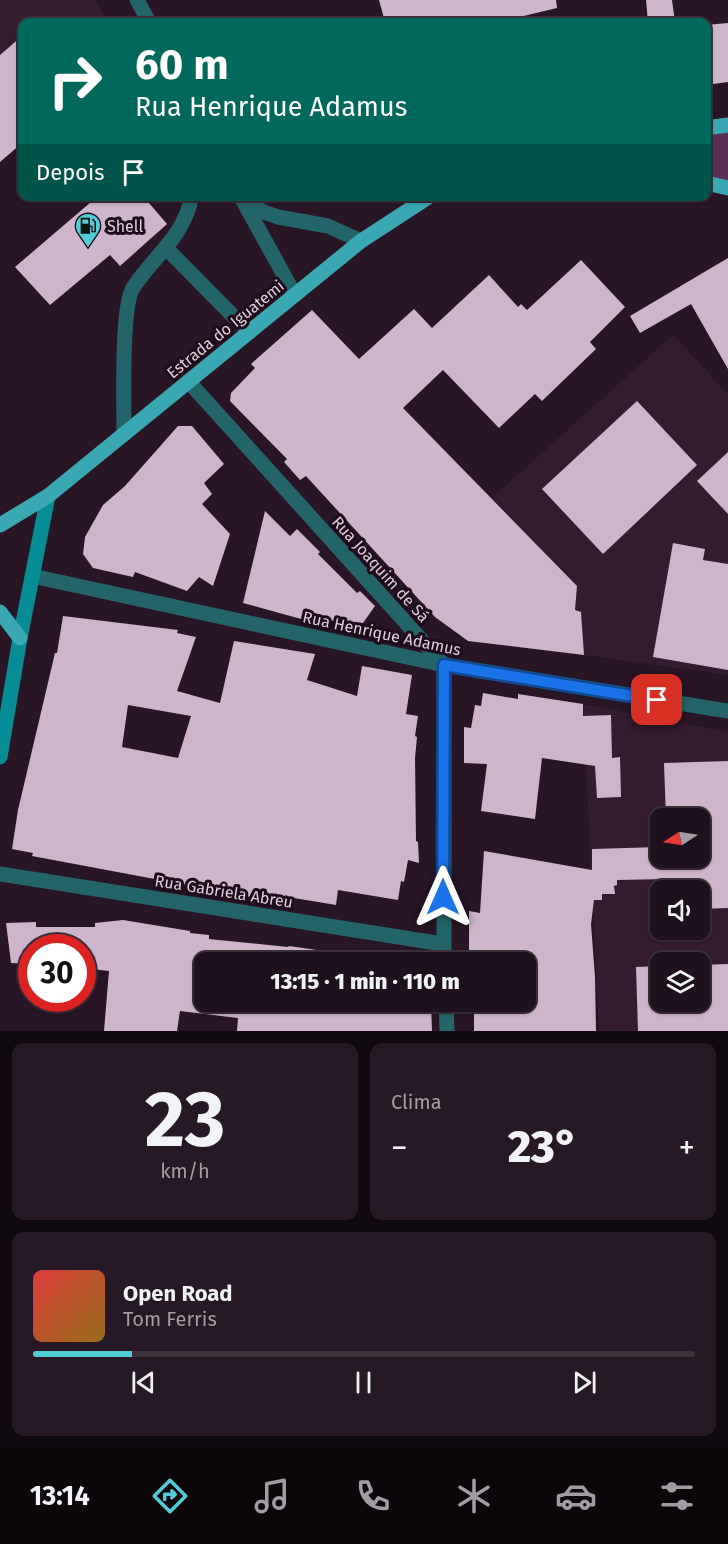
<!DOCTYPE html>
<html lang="pt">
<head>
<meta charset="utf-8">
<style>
  body { margin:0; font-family:"Fira Sans",sans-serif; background:#261925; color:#f1f3f6; height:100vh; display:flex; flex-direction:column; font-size:22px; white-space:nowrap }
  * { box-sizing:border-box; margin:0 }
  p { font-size:20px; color:#a19da3 }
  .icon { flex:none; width:33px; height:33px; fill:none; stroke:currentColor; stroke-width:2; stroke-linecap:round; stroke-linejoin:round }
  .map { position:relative; height:1031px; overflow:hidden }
  .side { display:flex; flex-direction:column; gap:12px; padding:12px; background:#10090f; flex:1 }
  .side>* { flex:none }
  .guide { position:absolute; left:18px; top:18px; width:693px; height:183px; border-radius:12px; box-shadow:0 2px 4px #0004,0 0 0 2px #3c303b; background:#00695c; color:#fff; overflow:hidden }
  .needle { width:39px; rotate:258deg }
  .fabs { position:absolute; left:650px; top:808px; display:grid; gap:12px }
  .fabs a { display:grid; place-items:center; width:60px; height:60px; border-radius:12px; background:#1e101c; box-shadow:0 2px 4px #0004,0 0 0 2px #3c303b; font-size:30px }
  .speed { position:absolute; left:18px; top:934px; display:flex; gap:12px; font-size:30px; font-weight:700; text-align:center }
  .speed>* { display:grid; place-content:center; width:78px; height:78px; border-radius:50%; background:#1e101c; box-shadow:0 2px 4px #0004,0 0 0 2px #3c303b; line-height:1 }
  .speed .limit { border:9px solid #d22; background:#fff; color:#111 }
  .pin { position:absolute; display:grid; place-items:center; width:51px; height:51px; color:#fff; margin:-26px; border-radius:12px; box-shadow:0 3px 9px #0006 }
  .me { position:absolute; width:66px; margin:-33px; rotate:0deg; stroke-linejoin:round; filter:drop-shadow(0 0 4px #0008) }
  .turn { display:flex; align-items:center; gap:21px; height:126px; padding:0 18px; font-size:27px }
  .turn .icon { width:78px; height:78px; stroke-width:2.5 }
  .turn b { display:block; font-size:42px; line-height:51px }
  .then { display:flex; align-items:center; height:57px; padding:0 18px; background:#0003; gap:12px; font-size:22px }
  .big { font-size:45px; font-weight:800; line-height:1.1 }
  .side .widget { flex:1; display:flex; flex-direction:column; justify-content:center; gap:9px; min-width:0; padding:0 21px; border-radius:12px; background:#261925 }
  .side .dial { align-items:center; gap:0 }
  .dial b { font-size:78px; line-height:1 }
  .song { display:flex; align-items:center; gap:18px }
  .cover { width:72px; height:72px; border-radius:9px; background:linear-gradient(135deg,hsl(0 70% 55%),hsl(40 70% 35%)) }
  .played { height:6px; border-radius:3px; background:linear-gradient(90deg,#52ccd6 15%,#3c303b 15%) }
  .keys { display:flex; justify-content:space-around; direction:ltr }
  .heat { display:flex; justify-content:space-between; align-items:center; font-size:33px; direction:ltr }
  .side .tiles { flex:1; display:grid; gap:12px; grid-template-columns:1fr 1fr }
  .widget:last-child { grid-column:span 2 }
  .trip { position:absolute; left:194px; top:952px; width:342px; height:60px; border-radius:12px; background:#1e101c; box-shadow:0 2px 4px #0004,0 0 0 2px #3c303b; font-weight:800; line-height:60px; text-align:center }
  .menu { display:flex; height:96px; justify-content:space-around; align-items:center; background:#0c060b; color:#a19da3 }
  .menu .icon { width:42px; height:42px }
  .menu .active { color:#52ccd6 }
  .menu b { font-size:27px; color:#f1f3f6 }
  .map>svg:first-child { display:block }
  .built { fill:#331b30; fill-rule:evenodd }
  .green { fill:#5c3056 }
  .building { fill:#cfb5cb; fill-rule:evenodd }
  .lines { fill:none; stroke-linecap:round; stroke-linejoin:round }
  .service { stroke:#23646a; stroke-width:15 }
  .minor { stroke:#23646a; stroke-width:15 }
  .tertiary { stroke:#23646a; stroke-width:15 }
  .secondary { stroke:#078d96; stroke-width:15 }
  .primary { stroke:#39a8b2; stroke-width:15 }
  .route-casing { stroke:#114b97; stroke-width:15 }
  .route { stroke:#1a73e8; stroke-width:10 }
  .labels { text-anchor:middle; stroke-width:6; stroke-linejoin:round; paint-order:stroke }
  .poi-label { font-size:16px; fill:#ded1dc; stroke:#1e0c1c; text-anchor:start }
  .street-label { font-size:16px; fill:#ded1dc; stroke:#1e0c1c }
</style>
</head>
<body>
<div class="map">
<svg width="728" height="1031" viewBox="0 0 728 1031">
  <rect width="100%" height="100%" fill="#281525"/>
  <g class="built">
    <path d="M0 0H96L107 22H22V144L0 162Z"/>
    <path d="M673 335 728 394V675L584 655 581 612 575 610 577 586 492 498Z"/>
    <path d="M583 704 728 732V1031H599ZM660 819H699V858H660ZM660 891H699V930H660ZM660 963H699V1002H660Z"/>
  </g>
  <path class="green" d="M728 125V188L707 183V131Z"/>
  <g class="building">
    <path d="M379 0H556L557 8 498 22H385Z"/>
    <path d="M646 0H672L675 22H648Z"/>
    <path d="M728 23V82L706 85V25Z"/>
    <path d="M22 36V143L0 162V55Z"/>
    <path d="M98 196H143L167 224 120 266 110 255 50 305 15 267Z"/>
    <path d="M728 258V369L691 304 640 333 630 316Z"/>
    <path d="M581 260 625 307 590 342 596 349 542 401 535 394 499 428 443 370 403 408 577 586 575 610 581 612 584 655 468 641 435 617 306 476 300 480 284 462 287 459 230 401 231 393 255 368 251 364 312 310 359 359 414 309 432 328 489 275 518 307 521 304 527 310Z"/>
    <path d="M637 401 697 465 603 554 542 489Z"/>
    <path d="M178 426H192L224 464 204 483 212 494 202 504 230 534 213 586 199 577 187 591 135 572 133 577 93 568 83 554 85 537 103 505 125 486Z"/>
    <path d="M728 452V514L697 481Z"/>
    <path d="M265 511 290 536 297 529 320 552 318 554 357 593 360 591 375 606 363 623 324 620 323 625 243 603Z"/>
    <path d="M673 543 705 549 703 560 728 564V670L653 657Z"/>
    <path d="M63 616 178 630 177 633 196 637 177 691 220 703 234 641 315 654 307 680 357 696 362 666 412 675 406 714 418 716 415 736 417 737 415 758 416 841 418 842 419 863 408 860 404 882 401 881 398 900 338 890 336 905 264 893 261 899 32 856 33 853 12 849 18 810 55 653H57ZM128 705 191 716 178 758 122 747Z"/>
    <path d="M483 693 518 699V694L583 704V716L611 715 612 758 620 757 621 797 597 798 595 766 542 758 535 819 481 811 487 764 464 763V727L471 728 475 705 481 706Z"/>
    <path d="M728 761V908L699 909V891H669L668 879 617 880V885L614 886 615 894H602V900H594L591 924 595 977 596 1031H474V1002H525V963H489V959L469 956V911L480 913 484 851 592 870V849L660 847V858H699V819H666L664 763Z"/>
    <path d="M123 920 190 931V933L209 935V939L288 947 289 946 359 956 358 963H204V1002H431L432 1031H237L238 1018 180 1011 177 1031H104L109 971 82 968V948H32V964L11 963 6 923 36 922V927H95V923Z"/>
    <path d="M728 964V1031H638L636 967 660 966V1002H699V965Z"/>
  </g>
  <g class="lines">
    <g class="service">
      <path d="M166 248 249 332"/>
      <path d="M124 434C124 407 121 306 133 288 154 255 183 239 192 196"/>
    </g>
    <g class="minor">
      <path d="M189 382 444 665V963"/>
      <path d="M32 576 444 665 728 711"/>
      <path d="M0 874 443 944"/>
      <path d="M446 1002 447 1031"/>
    </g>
    <g class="tertiary">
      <path d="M137 0 149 22"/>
      <path d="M242 199 264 212 278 217 328 226 361 241"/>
      <path d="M242 199 295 295"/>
    </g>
    <path class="secondary" d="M0 757 20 638 48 496"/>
    <g class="primary">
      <path d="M706 128 728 125"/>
      <path d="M706 183 728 188"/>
      <path d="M0 525 48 496 361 241 430 196"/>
      <path d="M0 612 20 638"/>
    </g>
  </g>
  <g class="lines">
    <defs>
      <path id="route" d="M443 897 444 665 657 700"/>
    </defs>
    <use href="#route" class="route-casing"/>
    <use href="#route" class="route"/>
  </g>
  <defs>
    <symbol id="fuel-pin" viewBox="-11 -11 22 30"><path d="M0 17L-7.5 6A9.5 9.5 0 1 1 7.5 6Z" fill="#52ccd6" stroke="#1e0c1c"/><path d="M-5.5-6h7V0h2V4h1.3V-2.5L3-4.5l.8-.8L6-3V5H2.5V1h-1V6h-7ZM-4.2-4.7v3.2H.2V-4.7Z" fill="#111"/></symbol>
  </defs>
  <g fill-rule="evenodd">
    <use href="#fuel-pin" x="73" y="211" width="30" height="40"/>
  </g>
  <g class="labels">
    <g class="poi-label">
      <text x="107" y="232">Shell</text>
    </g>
    <g class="street-label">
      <text transform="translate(225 329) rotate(-39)" y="6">Estrada do Iguatemi</text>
      <text transform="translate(381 569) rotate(48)" y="6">Rua Joaquim de Sá</text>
      <text transform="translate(382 633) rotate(12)" y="6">Rua Henrique Adamus</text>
      <text transform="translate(224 891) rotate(9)" y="6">Rua Gabriela Abreu</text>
    </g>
  </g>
</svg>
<div class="fabs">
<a><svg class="needle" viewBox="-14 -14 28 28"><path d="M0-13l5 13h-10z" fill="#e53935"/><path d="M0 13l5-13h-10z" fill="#a19da3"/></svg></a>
<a><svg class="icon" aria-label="sound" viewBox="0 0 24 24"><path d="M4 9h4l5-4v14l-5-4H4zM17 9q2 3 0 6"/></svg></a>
<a><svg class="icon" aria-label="layers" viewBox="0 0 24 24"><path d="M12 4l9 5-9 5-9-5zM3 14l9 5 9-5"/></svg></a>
</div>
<div class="speed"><div class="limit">30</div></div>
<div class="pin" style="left:657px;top:700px;background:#d93025"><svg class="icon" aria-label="arrive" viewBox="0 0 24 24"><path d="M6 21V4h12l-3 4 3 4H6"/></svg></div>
<svg class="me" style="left:443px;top:897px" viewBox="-20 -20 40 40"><path d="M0-17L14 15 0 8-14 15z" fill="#1a73e8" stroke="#fff" stroke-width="4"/></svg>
<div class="trip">13:15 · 1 min · 110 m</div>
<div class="guide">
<div class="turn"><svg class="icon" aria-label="right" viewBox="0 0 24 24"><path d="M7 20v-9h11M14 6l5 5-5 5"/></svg><div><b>60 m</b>Rua Henrique Adamus</div></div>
<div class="then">Depois<svg class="icon" aria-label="arrive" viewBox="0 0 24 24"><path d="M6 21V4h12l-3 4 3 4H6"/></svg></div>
</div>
</div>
<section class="side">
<div class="tiles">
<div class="widget dial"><b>23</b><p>km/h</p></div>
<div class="widget"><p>Clima</p>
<div class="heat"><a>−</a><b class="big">23°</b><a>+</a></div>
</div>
<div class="widget">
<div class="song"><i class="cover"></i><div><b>Open Road</b><p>Tom Ferris</p></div></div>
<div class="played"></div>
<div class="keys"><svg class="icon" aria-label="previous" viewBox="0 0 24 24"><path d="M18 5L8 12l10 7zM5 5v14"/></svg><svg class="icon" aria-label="pause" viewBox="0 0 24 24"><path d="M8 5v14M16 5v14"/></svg><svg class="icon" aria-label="next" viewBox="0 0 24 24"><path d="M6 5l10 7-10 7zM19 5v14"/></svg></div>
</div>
</div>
</section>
<nav class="menu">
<b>13:14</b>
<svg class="icon active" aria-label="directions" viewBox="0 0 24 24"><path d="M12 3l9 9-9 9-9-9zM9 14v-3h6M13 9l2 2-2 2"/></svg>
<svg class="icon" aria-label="music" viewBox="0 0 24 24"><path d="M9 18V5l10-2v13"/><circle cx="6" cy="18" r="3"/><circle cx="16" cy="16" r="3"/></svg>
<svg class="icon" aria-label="phone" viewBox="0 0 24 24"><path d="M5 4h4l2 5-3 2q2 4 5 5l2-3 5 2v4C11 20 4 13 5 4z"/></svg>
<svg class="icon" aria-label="climate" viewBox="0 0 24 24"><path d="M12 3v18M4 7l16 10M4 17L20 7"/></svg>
<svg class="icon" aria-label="car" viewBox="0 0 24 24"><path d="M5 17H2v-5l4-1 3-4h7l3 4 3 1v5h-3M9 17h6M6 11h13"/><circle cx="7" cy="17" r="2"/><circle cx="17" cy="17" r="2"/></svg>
<svg class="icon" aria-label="filters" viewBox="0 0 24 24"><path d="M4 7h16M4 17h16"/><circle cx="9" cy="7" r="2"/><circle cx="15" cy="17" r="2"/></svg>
</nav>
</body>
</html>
